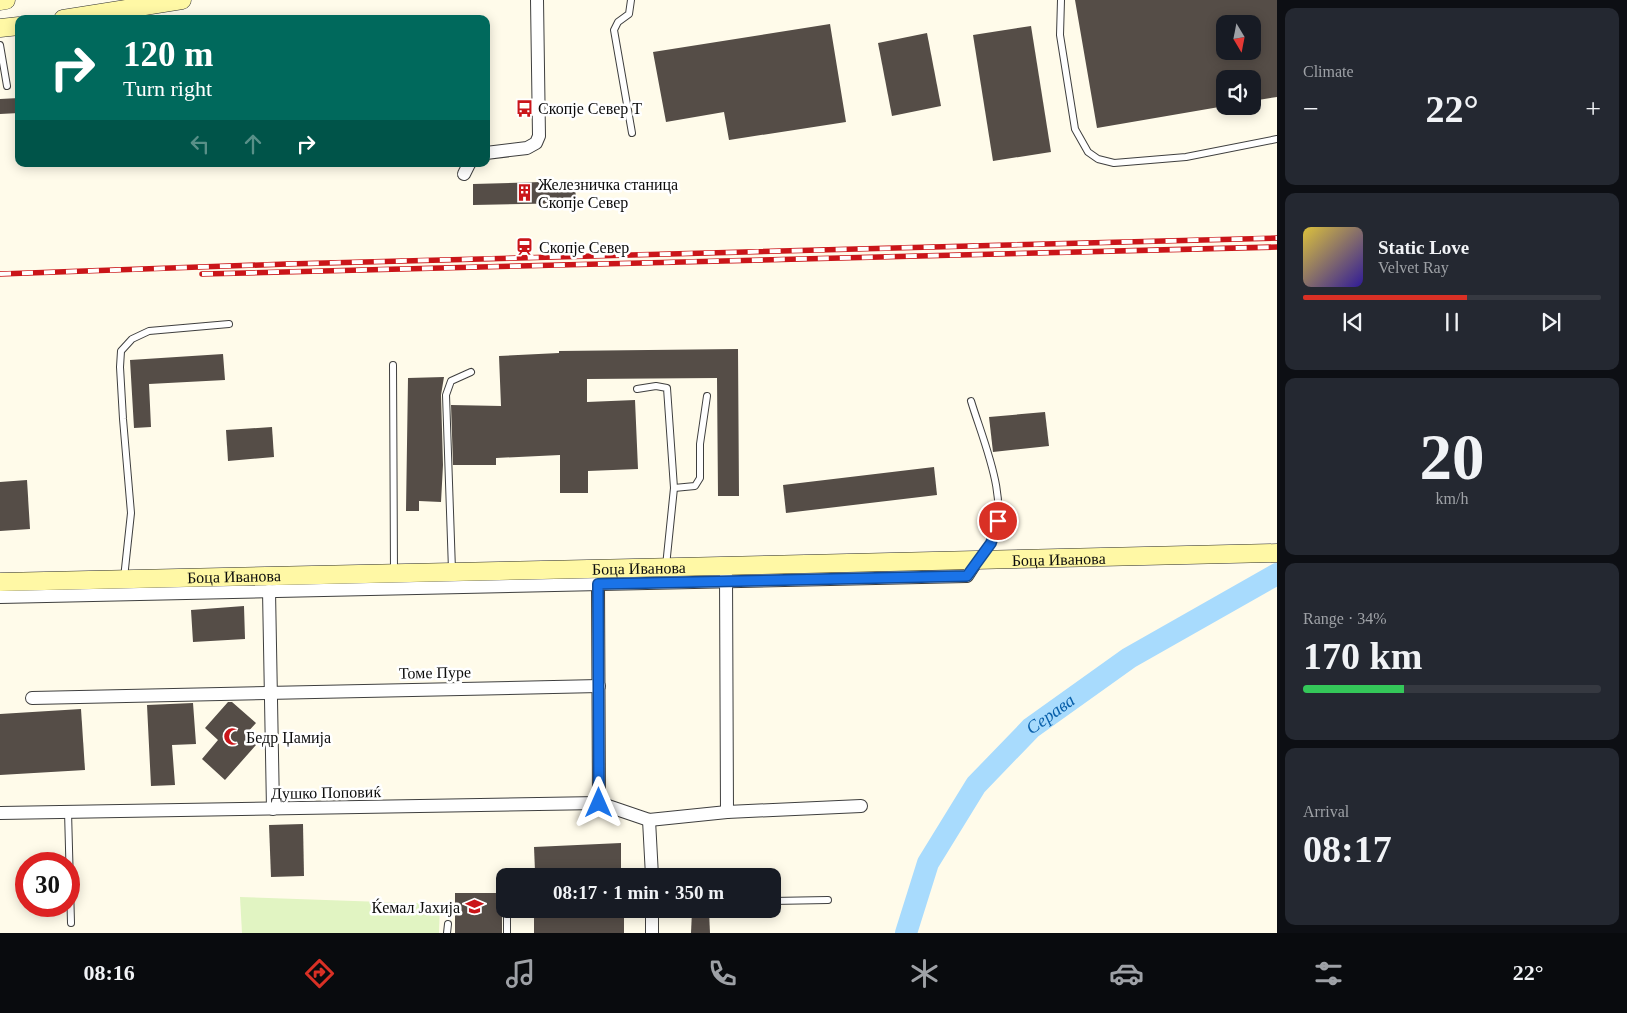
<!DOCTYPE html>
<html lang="en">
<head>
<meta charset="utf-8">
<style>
  body { margin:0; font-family:"Times New Roman",serif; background:#242831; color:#f1f3f6; height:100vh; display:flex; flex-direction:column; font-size:19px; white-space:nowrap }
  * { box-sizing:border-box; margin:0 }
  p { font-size:16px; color:#9ea1a6 }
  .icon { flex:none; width:28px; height:28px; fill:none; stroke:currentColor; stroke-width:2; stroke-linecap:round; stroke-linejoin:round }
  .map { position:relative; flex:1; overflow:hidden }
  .side { display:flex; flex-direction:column; gap:8px; padding:8px; background:#0d0f14; width:350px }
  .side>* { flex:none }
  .guide { position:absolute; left:15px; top:15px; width:475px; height:152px; border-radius:10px; box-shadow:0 2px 12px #0003; background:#00695c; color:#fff; overflow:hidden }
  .needle { width:32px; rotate:170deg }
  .tools { position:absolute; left:1216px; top:15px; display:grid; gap:10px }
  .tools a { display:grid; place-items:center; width:45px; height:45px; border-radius:10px; background:#171b24; box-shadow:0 2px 12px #0003; font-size:25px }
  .speed { position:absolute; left:15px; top:852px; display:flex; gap:10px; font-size:25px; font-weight:700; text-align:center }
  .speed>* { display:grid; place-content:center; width:65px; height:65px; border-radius:50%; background:#171b24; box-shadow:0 2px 12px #0003; line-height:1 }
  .speed .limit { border:8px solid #d22; background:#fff; color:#111 }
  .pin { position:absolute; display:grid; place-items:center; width:42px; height:42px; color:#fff; margin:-21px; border:2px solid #fff; border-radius:50%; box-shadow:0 1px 5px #0007 }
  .me { position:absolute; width:55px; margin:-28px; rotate:0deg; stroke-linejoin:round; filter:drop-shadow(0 0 4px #0008) }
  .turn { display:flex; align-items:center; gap:18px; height:105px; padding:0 25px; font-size:22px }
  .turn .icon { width:65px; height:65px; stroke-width:2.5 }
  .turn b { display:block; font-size:35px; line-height:42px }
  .lanes { display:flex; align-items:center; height:48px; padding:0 25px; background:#0003; justify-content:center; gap:25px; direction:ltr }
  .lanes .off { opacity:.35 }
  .big { font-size:38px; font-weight:800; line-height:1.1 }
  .side .card { flex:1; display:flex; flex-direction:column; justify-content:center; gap:8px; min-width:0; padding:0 18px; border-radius:10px; background:#242831 }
  .side .dial { align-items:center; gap:0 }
  .dial b { font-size:65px; line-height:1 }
  .song { display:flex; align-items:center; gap:15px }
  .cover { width:60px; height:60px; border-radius:8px; background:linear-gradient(135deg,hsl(50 70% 55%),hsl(250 70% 35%)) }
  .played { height:5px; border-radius:2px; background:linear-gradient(90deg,#d93025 55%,#363941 55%) }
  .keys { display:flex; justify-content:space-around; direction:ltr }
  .heat { display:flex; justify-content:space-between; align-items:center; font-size:28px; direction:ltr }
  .charge { height:8px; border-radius:4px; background:linear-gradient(90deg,#34c759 34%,#363941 0) }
  .trip { position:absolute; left:496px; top:868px; width:285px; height:50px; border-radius:10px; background:#171b24; box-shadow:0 2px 12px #0003; font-weight:800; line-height:50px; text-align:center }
  .menu { display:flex; height:80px; justify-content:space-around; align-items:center; background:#090b0e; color:#9ea1a6 }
  .menu .icon { width:35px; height:35px }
  .menu .selected { color:#d93025 }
  .menu b { font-size:22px; color:#f1f3f6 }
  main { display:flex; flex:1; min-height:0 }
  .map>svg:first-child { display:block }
  .pitch { fill:#e1f4c2 }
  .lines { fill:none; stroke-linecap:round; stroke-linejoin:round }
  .river { stroke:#a8dbfd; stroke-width:22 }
  .building { fill:#554d47; fill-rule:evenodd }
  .lane-casing { stroke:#3f3f3f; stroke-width:8 }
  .street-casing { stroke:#3f3f3f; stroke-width:14 }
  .secondary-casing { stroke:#2e2e2e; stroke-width:19 }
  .lane { stroke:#fff; stroke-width:6 }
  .street { stroke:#fff; stroke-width:12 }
  .secondary { stroke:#fff8a5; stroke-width:18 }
  .rail-casing { stroke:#ca1519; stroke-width:5.5 }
  .rail { stroke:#fff; stroke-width:4; stroke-dasharray:11; stroke-linecap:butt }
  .route-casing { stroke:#114b97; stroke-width:12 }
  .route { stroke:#1a73e8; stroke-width:9 }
  .labels { text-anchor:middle; stroke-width:5; stroke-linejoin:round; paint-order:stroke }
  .poi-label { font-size:16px; fill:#0c0c0c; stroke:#fff; text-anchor:start }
  .street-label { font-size:16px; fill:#0c0c0c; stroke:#fff }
  .water-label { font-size:18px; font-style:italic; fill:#085faa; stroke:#fff }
</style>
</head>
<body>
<main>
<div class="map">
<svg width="1277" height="933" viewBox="0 0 1277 933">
  <rect width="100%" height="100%" fill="#fffbea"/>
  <path class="pitch" d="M240 897 440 904 439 933H242Z"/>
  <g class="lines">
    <path class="river" id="s1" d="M906 933 928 863 976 785 1031 728 1129 658 1277 574"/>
  </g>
  <g class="building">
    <path d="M1075 0H1277V97L1252 101V79H1225V106L1097 128ZM1225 24H1252V51H1225Z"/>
    <path d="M830 24 846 122 729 140 724 112 666 122 653 52Z"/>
    <path d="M1031 26 1051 152 993 161 973 35Z"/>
    <path d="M927 33 941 106 892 116 878 43Z"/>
    <path d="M19 98V113L0 114V99Z"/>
    <path d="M575 181 576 203 473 205V184Z"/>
    <path d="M738 349 739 496H718L717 378 587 379V402L635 400 638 469 588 471V493H560V455L496 458V465H453L451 405 501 406 499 356 559 353V351Z"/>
    <path d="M223 354 225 380 149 384 151 427 134 428 130 360Z"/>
    <path d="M444 377 441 395 443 465 441 502 419 501V511H406L408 378Z"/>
    <path d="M1045 412 1049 446 993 452 989 417Z"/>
    <path d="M272 427 274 457 228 461 226 430Z"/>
    <path d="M934 467 937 495 786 513 783 485Z"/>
    <path d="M27 480 30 529 0 531V482Z"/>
    <path d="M244 606 245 639 193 642 191 610Z"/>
    <path d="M228 702H232L256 723 245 735 256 745 225 780 202 759 218 740 205 728Z"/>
    <path d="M193 703 196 744 172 745 175 785 151 786 147 705Z"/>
    <path d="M81 709 85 770 0 775V714Z"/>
    <path d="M303 824 304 876 271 877 269 825Z"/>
    <path d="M621 843V868L535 871 534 847Z"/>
    <rect x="455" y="893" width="47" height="40"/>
    <path d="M692 911H709L710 933H691Z"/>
    <path d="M624 914V933H534V915Z"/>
  </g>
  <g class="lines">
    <defs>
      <g id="lane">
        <path d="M631 0 629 14 618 22 614 30 632 133"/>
        <path d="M1061 0 1060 35 1075 129 1088 152 1098 159 1114 163 1186 157 1277 139"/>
        <path d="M0 45 7 86"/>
        <path d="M393 365 394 571"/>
        <path d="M637 389 656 386 667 388 674 488 666 566"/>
        <path d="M971 401C983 441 1012 504 991 543 988 549 983 554 979 558"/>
        <path d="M674 488 695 486 700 478V444L707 396"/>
        <path d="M452 570 446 395 451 381 471 372"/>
        <path d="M124 578 131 513 123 419 120 367 121 351 132 339 149 331 229 324"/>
        <path d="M68 811 71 923"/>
        <path d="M772 901 828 900"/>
        <path d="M507 909V933"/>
        <path d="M447 933 448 924"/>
      </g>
      <g id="street">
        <path d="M486 153 527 148 536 143 539 136 537 0"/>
        <path d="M464 174 469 164"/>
        <path d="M726 575 727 812"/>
        <path d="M598 584 599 803"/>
        <path d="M269 591 273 809"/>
        <path d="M0 597 967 576 976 562"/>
        <path d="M32 698 599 686"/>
        <path d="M0 813 599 803 649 820 727 812 861 806"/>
        <path d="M649 820 652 876"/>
        <path d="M652 909V933"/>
      </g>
      <g id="secondary">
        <path d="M0 1 6 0"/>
        <path d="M63 19 182 0"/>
        <path d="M0 28 19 26"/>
        <path id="s2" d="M0 582C426 570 851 566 1277 553"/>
      </g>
    </defs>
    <use href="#lane" class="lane-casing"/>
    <use href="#street" class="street-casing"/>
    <use href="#secondary" class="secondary-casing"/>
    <use href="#lane" class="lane"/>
    <use href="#street" class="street"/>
    <use href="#secondary" class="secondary"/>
    <defs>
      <g id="rail">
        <path d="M0 274 287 264 1277 238"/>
        <path d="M202 274 1277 247"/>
      </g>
    </defs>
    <use href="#rail" class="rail-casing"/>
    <use href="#rail" class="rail"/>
  </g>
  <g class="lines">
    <defs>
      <path id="route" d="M599 803 598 584 967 576 991 543 998 521"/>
    </defs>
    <use href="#route" class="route-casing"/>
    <use href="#route" class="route"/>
  </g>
  <defs>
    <symbol id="bus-bare" viewBox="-9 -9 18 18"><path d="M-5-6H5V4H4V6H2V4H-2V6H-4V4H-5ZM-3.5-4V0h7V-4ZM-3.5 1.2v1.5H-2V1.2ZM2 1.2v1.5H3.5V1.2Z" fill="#ca1519" stroke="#fff" stroke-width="2.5" paint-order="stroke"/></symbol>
    <symbol id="building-bare" viewBox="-9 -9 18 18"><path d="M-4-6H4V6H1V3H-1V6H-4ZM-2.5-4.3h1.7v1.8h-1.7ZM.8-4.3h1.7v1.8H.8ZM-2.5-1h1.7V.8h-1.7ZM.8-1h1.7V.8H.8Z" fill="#ca1519" stroke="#fff" stroke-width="2.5" paint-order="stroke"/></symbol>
    <symbol id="station-bare" viewBox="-9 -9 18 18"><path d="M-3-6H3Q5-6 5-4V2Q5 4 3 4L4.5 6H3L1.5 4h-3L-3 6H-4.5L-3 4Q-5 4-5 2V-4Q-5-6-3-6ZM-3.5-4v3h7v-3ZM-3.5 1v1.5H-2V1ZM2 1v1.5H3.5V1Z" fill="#ca1519" stroke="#fff" stroke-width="2.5" paint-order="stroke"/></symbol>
    <symbol id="mosque-bare" viewBox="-9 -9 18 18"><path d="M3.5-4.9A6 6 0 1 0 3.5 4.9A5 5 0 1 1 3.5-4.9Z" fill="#ca1519" stroke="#fff" stroke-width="2.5" paint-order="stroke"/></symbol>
    <symbol id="school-bare" viewBox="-9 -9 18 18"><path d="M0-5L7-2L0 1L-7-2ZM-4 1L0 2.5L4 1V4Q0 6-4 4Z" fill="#ca1519" stroke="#fff" stroke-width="2.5" paint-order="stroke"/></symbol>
  </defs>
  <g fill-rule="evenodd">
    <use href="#bus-bare" x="512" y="96" width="25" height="25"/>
    <use href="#building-bare" x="512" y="180" width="25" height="25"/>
    <use href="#station-bare" x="512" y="234" width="25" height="25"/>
    <use href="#mosque-bare" x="220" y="724" width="25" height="25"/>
    <use href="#school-bare" x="462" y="894" width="25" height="25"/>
  </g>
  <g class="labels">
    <g class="poi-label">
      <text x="538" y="114">Скопје Север Т</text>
      <text x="538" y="190">Железничка станица<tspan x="538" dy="18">Скопје Север</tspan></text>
      <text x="539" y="253">Скопје Север</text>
      <text x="246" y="743">Бедр Џамија</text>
      <text x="460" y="913" text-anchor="end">Ќемал Јахија</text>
    </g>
    <g class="street-label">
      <text dy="6" stroke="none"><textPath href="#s2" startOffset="1059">Боца Иванова</textPath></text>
      <text dy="6" stroke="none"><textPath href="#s2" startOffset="639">Боца Иванова</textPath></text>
      <text dy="6" stroke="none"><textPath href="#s2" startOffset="234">Боца Иванова</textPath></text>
      <text transform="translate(435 672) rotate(-1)" y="6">Томе Пуре</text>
      <text transform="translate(326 792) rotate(-1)" y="6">Душко Поповиќ</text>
    </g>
    <g class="water-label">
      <text dy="6" stroke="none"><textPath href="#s1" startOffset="268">Серава</textPath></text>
    </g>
  </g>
</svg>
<div class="tools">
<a><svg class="needle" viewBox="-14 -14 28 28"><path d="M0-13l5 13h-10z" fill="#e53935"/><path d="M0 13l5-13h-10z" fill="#9ea1a6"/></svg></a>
<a><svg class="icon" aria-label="sound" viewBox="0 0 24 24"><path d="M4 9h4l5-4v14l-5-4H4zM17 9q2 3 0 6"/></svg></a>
</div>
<div class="speed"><div class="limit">30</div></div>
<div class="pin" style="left:998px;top:521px;background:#d93025"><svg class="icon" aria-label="arrive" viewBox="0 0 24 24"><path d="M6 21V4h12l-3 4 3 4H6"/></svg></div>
<svg class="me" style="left:599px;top:803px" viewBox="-20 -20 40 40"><path d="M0-17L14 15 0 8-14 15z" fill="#1a73e8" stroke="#fff" stroke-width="4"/></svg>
<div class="trip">08:17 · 1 min · 350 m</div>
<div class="guide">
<div class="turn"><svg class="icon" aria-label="right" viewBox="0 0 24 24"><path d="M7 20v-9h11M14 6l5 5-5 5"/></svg><div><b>120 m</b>Turn right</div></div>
<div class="lanes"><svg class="icon off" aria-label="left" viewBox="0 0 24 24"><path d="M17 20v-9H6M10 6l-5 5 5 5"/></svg><svg class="icon off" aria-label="ahead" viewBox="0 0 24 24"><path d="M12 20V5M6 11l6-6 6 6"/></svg><svg class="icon" aria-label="right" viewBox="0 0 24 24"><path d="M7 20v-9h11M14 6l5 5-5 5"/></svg></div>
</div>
</div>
<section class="side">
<div class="card"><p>Climate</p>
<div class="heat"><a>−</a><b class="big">22°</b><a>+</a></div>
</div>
<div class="card">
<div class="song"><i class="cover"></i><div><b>Static Love</b><p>Velvet Ray</p></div></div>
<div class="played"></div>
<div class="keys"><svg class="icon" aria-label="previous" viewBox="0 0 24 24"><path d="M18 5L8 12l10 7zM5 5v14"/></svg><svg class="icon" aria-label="pause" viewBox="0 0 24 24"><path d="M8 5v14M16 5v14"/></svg><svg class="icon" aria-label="next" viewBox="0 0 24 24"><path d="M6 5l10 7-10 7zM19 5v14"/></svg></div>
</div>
<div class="card dial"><b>20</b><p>km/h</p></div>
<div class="card"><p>Range · 34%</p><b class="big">170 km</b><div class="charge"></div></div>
<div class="card"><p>Arrival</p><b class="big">08:17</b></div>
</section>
</main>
<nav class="menu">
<b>08:16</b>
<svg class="icon selected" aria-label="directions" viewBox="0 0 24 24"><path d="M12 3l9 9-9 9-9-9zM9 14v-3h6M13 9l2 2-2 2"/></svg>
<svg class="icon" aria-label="music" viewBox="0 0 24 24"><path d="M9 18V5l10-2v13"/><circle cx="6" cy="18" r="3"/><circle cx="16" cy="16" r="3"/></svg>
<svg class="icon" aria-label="phone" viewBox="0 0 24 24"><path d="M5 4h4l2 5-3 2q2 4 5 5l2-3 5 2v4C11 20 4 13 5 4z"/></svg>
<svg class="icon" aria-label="climate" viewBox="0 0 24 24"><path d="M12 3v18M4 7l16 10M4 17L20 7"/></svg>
<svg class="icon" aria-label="car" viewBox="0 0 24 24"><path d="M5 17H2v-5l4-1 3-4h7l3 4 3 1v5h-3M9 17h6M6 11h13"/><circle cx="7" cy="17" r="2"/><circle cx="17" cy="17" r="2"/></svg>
<svg class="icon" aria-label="filters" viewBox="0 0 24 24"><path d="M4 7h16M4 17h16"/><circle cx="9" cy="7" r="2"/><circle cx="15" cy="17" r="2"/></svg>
<b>22°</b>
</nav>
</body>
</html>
